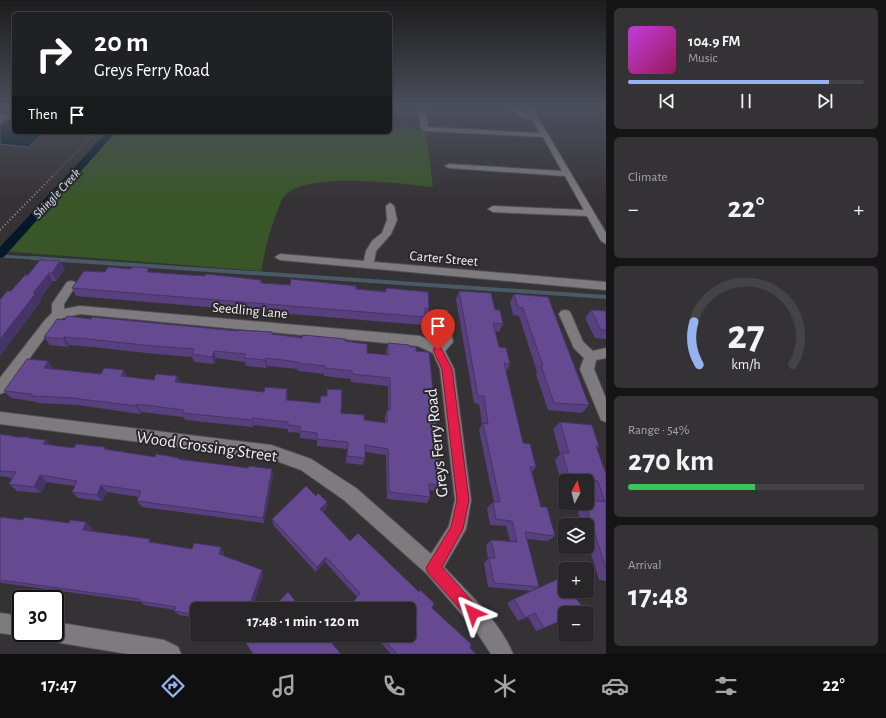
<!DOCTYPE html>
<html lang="en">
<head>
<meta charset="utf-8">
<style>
  body { margin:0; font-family:"Alegreya Sans",sans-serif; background:#343234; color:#f1f3f6; height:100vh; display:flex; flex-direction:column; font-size:15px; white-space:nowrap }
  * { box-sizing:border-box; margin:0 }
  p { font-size:13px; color:#a5a5a8 }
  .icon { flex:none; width:22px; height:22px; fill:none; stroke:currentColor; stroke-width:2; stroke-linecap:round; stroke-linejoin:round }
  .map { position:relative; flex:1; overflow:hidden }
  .panel { display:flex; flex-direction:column; gap:8px; padding:8px; background:#161516; width:280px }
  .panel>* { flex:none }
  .guide { position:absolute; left:12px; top:12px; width:380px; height:122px; border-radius:6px; box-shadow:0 1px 3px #0004,0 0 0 1px #444345; background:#202124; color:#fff; overflow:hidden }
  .needle { width:26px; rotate:7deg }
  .fabs { position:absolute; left:558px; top:474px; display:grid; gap:8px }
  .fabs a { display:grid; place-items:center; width:36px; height:36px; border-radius:6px; background:#282628; box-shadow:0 1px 3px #0004,0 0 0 1px #444345; font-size:20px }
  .speed { position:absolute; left:12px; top:590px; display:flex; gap:8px; font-size:20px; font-weight:700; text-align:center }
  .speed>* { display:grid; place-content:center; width:52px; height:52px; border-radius:50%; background:#282628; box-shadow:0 1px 3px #0004,0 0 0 1px #444345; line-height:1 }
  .speed .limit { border:2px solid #111; border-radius:6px; background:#fff; color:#111 }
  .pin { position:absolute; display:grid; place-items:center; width:34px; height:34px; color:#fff; margin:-41px -17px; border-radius:50% 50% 50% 0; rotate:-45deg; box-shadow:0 0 4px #0007 }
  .pin .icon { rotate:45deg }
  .me { position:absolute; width:44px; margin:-22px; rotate:318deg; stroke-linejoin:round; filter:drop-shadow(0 0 3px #0008) }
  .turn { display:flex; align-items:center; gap:14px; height:84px; padding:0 16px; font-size:18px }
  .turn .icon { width:52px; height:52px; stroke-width:2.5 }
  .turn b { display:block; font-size:28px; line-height:34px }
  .then { display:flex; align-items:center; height:38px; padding:0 16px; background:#0003; gap:8px; font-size:15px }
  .big { font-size:30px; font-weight:700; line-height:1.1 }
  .panel .tile { flex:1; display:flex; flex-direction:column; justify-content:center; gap:6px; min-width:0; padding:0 14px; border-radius:6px; background:#343234 }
  .panel .dial { align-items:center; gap:0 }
  .dial svg { height:104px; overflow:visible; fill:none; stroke:#444345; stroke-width:7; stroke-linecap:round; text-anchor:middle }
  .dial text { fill:#f1f3f6; stroke:none }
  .song { display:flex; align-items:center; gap:12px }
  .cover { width:48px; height:48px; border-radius:6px; background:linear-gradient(135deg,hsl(290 70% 55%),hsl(330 70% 35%)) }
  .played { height:4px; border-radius:2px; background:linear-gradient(90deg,#95b2f1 85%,#444345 85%) }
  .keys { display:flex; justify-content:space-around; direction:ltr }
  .heat { display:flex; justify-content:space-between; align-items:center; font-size:22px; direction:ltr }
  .charge { height:6px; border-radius:3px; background:linear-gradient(90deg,#34c759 54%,#444345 0) }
  .trip { position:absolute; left:190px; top:602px; width:226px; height:40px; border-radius:6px; background:#282628; box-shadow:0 1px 3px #0004,0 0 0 1px #444345; font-weight:700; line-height:40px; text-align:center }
  .dock { display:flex; height:64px; justify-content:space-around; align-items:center; background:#100f10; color:#a5a5a8 }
  .dock .icon { width:28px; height:28px }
  .dock .on { color:#95b2f1 }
  .dock b { font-size:18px; color:#f1f3f6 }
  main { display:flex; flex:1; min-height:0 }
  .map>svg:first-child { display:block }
  .green { fill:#395628 }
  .water { fill:#03192a; stroke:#4a5966 }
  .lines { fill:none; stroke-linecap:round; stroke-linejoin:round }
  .stream-far1 { stroke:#4a5966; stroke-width:3 }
  .stream { stroke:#4a5966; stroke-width:4 }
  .canal { fill:#03192a; fill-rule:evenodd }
  .minor-casing { stroke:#535154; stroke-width:2 }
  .path-far1 { stroke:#929093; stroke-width:1.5; stroke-dasharray:0.5 2; stroke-linecap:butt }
  .path { stroke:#929093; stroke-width:2; stroke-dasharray:1 2.5; stroke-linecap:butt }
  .minor { fill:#7d7b7e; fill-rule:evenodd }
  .wall { fill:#57407d }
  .shaded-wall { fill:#473466 }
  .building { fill:#654a91; stroke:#473466 }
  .route { fill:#e11d48; stroke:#92132f }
  .labels { text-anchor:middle; stroke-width:4; stroke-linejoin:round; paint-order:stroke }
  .far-water-label { font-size:13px; font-style:italic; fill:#d2e4f4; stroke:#2b282b }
  .street-label { font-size:14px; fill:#f0eff1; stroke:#2b282b }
  .near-street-label { font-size:17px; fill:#f0eff1; stroke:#2b282b }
</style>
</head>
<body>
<main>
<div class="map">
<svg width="606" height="654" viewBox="0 0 606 654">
  <rect width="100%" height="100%" fill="#353235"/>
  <path class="green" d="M390 127 413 128 414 130 426 132 433 187C401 184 303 170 283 198 280 202 279 208 277 212 269 231 265 251 261 271L2 251 112 132H390Z"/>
  <path class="water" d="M14 116V132H45L28 147 0 144V125Z"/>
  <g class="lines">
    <path class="stream-far1" d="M0 256 47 259"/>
    <path class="stream" d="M32 258 606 297"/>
    <path class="canal" d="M107 132H116L4 257 0 258V247Z"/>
    <defs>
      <g id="minor">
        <path d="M419 109H425L428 127 540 133 532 119 519 117 514 109H520L523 114 530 115 527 109H533L606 233V244L601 241 587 216 493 212 488 209 493 206 584 210 565 176 449 168 445 166 449 164 562 171 543 137 425 131 421 129Z"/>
        <path d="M0 112 9 116 0 123Z"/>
        <path d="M390 203 394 206 397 220 391 234 376 251 374 262 606 282V290L280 260 275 257 280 254 364 261 366 251 372 241 382 233 387 220 386 206Z"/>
        <path d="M71 281 75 282 76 285 64 304V309L80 306 420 336 437 344 441 340 437 314 439 311 443 310 447 311 453 342 445 351 454 369 471 500 466 529 444 567C468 593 499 620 513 654H491L476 631 427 574 344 500 301 470 271 459 0 424V412L271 445 311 459 356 488 431 554 449 526 455 500 440 369 433 353 418 346 80 314 62 318 53 326 5 392 0 394V378L45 320 52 313V304L54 301 67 282Z"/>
        <path d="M565 310 569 311 571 314 583 342 593 351 606 348V358L596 360 594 369 606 399V422L601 420 580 369 584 358 574 348 559 314 561 311Z"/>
        <path d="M0 613 21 616V633H28L21 636 0 633Z"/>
        <path d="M55 622 164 640 178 647 181 654H128L55 642 48 639 46 633H55Z"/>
      </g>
    </defs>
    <use href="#minor" class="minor-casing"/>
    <path class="path-far1" d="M53 176 96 132"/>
    <path class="path" d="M0 230 54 175"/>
    <use href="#minor" class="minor"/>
  </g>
  <g class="wall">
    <path d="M60 261 65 269 56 281H53L40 299 41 301 0 356V300L11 291 28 275Z"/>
    <path d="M131 269 150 272 261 283 385 291 386 288 429 309 427 317H425L423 325 76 296 72 288 105 272Z"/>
    <path d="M459 291 495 310 503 324 499 332 495 331 499 347 510 364 506 372 523 443 536 467 532 472 541 507 555 536 547 541 527 539 539 587 531 591 488 587 484 563 488 559 486 545 491 540 510 541 506 526 490 525 487 508 493 502H494L479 430 482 424 479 404 474 403 456 299Z"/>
    <path d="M514 294 589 405 582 413 548 410 536 374 537 372 519 316 513 315 510 302Z"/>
    <path d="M591 310 606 311V339L595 338 585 318Z"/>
    <path d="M91 319 238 331 345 341 367 353 386 355V351L388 343 410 347 416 351 440 458 437 463 439 485 436 491 430 490V497L427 503 387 499 386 455 365 452V458L363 465 346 463 347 449 317 446V440L300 438V433L288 432V429L254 425 253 427 185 420 184 417 141 412 140 414 78 405 38 403 37 402 11 398 4 391 54 369 154 380 177 376 180 383 288 396 287 400 341 413 364 420 385 423V417L387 410H388V386L351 382V379L324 376V374L298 371V369L267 366 266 368 246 366 245 362 216 358 214 364 194 362 192 357 146 353 93 347 69 345 68 347 50 345 44 337 65 320Z"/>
    <path d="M560 422 599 447 597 449 606 474V581L599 580 587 541V525H582L576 505 579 503H585L594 500 590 487H587V481H565V485L562 484 555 460 560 454 553 429Z"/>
    <path d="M0 434 31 439 50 445 74 448 105 447 107 450 155 457 179 458V459L273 475 264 523 142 507 137 501 139 497 107 492 102 501 78 498 72 492 75 486 47 482 41 493 17 491 9 484 13 478 0 476Z"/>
    <path d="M327 508 322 512 350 541 432 608 476 654H391L374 635H409V609H351L350 608 352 604 357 597 325 562 316 572 273 525 272 519Z"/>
    <path d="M0 517 93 528 92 531 153 542 192 549 224 553 223 556 262 570 263 575 252 609H197L196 618 179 615 174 611 175 610 144 605 141 602 2 583 0 582Z"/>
    <path d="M558 579 544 628 536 631 528 617 518 621 507 603 514 599Z"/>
  </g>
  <g class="shaded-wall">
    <path d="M60 261 65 269 56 281 52 273Z"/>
    <path d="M49 273 53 281 40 299 41 301 0 356V339L33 293Z"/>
    <path d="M64 337 69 345 68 347 63 339Z"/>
    <path d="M214 351 216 358 214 364 212 357Z"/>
    <path d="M266 358 267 366 266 368 265 360Z"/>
    <path d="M48 361 54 369 44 368Z"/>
    <path d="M124 370 128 378 121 376Z"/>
    <path d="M177 376 180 384 175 382Z"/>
    <path d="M287 389 288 396 286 407V400Z"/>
    <path d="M137 404 141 412 140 414 136 406Z"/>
    <path d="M252 418 254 425 253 427 252 420Z"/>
    <path d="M46 440 52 447 43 444Z"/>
    <path d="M272 469 273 475 264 523 263 518Z"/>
    <path d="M40 475 47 482 41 493 34 487Z"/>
    <path d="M101 485 107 492 102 501 97 495Z"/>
    <path d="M327 502V508L319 516 320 509Z"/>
    <path d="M86 522 93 528 90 536 83 530Z"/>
    <path d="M221 547 224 553 222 560 219 554Z"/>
    <path d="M326 557 325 562 316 572 317 567Z"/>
    <path d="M262 570 263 575 252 609H248Z"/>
    <path d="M193 607 197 611 196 618 192 614Z"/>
  </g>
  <g class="building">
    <path d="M40 260 60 261 52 273H49L33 293H36L0 339V305L1 304H0V300L7 291H11L25 275H28Z"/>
    <path d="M108 267 131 269 132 267 149 268 147 272 205 276 206 274 216 275 261 280V283L290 285 291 279 356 286V289L386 292V288L428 292 429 309 425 308V317L72 288 84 271 105 272Z"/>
    <path d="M459 291 491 293 495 310H500L503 324 493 323 499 347 506 348 510 364 504 363 523 443 530 444 536 467H530L541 507H547L555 536 525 532 539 587 494 583 489 558H495L491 540 517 542 512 521 496 519 493 502H500L483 423 488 424 484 396H478Z"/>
    <path d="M514 294 548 297 589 405 554 403 541 366H543L523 308 518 307Z"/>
    <path d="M591 310 606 311V330H601Z"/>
    <path d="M67 316 91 319 92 317 238 331V330L272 332V334L302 338 303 335 346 339 345 341 367 344V353L388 355V343L409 345 410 347H416V351L429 352 440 458 436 457 439 485 429 484 430 497 389 492 388 449 365 445V458L347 456 348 442 317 439V433L300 431V426L288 425V422L252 418V420L182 413 184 410 137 404 136 406 73 398 32 396V394L4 391 27 359 48 361 44 368 101 374 104 368 124 370 121 376 154 380 156 374 177 376 175 382 264 392 265 387 287 389 286 400 320 403 321 396H327V389L342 390 341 413 364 415V420L387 423V410H390V378L352 374V371L325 368V366L298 363V362L266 358 265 360 244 358 246 354 214 351 212 357 192 354 194 349 143 345 89 339 64 337 63 339 44 337 57 319 65 320Z"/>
    <path d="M560 422 592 425 599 447 596 446 606 474V569L585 503H587V500L605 502 598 481 570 478 562 453H569Z"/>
    <path d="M0 434 18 437H30L29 438 46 440 43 444 74 448 76 444 94 446 105 447 104 449 155 457 156 454 179 458 178 459 248 468 249 466 272 469 263 518 137 501 141 491 101 485 97 495 72 492 77 481 40 475 34 487 9 484 16 472 0 471Z"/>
    <path d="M306 486 316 496 318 493 327 502 320 509 350 541 358 533 419 592 420 590 434 603 432 608 471 644 470 648 476 654H397L380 635H409V609H356L352 604 360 593 326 557 317 567 272 519Z"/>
    <path d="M0 517 23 520 24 517 69 523 70 520 86 522 83 530 150 539 149 542 192 549 194 543 221 547 219 554 262 570 248 609H203L193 607 192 614 174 611 176 607 139 601V599L0 580Z"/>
    <path d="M558 579 568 594 572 593 585 610 577 613H565V619L544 628 535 613 525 618 514 599Z"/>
    <path d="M288 592 302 609H272Z"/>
    <path d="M248 635H325L341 654H253L244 640Z"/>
  </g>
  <linearGradient id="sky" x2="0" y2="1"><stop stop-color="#1d1c1d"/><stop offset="0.54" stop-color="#4b4f5c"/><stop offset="1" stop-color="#4b4f5c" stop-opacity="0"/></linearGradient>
  <rect width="606" height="201" fill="url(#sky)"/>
  <path class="route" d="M438 347 441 348 452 369 469 500 463 529 442 567 478 608 481 613 478 618 473 620 468 618 428 573 426 568 451 527 457 500 442 369 433 350 434 348Z"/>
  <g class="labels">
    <g class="far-water-label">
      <text transform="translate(56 193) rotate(-47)" y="5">Shingle Creek</text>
    </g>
    <g class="street-label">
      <text transform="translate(444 258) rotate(5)" y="5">Carter Street</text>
      <text transform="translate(250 310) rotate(5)" y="5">Seedling Lane</text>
    </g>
    <g class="near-street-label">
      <text transform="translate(436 443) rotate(-96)" y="6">Greys Ferry Road</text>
      <text transform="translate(207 446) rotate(8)" y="6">Wood Crossing Street</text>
    </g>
  </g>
</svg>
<div class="fabs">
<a><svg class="needle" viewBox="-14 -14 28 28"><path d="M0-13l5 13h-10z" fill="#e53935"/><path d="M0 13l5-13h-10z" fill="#a5a5a8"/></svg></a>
<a><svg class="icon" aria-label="layers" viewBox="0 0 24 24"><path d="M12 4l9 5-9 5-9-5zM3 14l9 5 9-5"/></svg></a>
<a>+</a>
<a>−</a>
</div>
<div class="speed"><div class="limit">30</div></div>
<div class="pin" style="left:438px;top:350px;background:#d93025"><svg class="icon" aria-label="arrive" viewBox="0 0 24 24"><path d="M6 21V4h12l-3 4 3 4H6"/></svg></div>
<svg class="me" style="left:473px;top:613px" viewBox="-20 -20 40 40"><path d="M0-17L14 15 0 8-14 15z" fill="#e11d48" stroke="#fff" stroke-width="4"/></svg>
<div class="trip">17:48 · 1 min · 120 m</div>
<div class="guide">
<div class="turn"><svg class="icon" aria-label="right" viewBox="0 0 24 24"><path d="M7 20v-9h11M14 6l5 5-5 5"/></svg><div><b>20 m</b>Greys Ferry Road</div></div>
<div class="then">Then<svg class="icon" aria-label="arrive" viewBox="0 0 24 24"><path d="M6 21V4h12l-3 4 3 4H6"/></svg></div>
</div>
</div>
<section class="panel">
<div class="tile">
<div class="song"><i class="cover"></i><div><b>104.9 FM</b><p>Music</p></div></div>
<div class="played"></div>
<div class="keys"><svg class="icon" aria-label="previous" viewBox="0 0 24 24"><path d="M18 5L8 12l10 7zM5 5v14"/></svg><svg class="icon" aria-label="pause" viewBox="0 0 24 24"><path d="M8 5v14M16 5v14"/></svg><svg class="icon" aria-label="next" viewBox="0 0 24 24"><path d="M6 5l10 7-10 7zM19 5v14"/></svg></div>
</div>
<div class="tile"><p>Climate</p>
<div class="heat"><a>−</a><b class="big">22°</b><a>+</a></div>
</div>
<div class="tile dial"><svg viewBox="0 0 100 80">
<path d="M14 69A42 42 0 1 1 86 69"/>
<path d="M14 69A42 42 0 0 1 10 36" stroke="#95b2f1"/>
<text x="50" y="56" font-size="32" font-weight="700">27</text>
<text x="50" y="72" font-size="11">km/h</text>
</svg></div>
<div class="tile"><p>Range · 54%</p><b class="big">270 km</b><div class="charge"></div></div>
<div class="tile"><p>Arrival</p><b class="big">17:48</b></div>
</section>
</main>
<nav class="dock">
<b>17:47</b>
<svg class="icon on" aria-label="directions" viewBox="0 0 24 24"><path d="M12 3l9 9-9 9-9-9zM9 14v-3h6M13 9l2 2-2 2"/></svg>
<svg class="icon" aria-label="music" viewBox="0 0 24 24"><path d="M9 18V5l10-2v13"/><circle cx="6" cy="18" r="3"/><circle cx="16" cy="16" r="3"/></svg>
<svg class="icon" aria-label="phone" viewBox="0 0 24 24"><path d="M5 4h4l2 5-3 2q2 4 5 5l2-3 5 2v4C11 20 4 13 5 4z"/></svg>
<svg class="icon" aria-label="climate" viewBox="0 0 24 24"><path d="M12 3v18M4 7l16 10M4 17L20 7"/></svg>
<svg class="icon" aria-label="car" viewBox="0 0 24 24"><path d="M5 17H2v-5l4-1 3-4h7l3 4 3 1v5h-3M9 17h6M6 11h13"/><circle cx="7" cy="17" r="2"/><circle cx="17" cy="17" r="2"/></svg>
<svg class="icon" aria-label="filters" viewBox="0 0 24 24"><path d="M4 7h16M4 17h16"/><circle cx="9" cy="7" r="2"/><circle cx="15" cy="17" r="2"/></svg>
<b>22°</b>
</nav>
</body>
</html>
